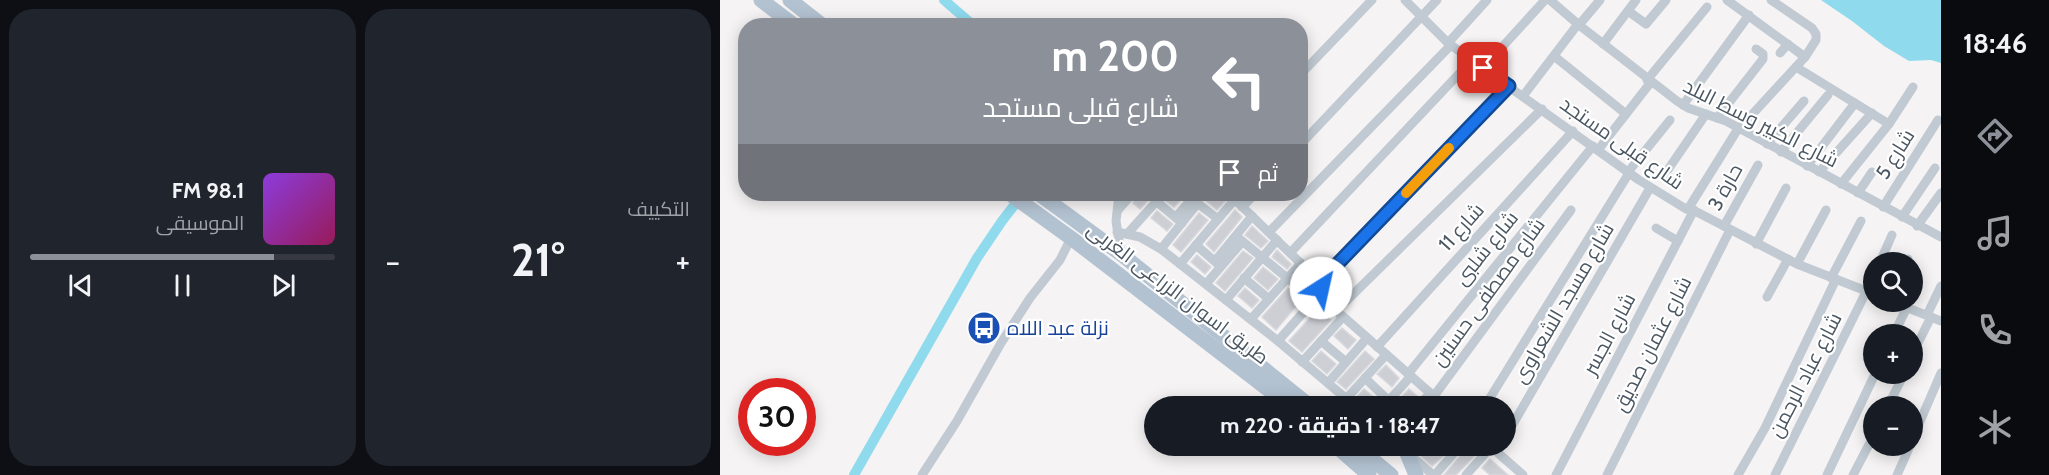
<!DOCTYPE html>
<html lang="ar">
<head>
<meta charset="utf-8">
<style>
  body { margin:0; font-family:Cabin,Cairo,sans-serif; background:#20242c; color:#f1f3f6; direction:rtl; height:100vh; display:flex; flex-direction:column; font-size:22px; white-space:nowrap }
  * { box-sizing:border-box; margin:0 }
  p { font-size:20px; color:#9ea1a6 }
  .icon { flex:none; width:33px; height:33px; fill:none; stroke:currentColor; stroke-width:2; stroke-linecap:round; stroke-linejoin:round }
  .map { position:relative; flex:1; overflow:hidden; direction:ltr }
  .panel { display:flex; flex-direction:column; gap:9px; padding:9px; background:#0d0f14; width:720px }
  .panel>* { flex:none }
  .hud { position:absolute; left:18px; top:18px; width:570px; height:183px; border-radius:24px; box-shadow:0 3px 15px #0003; direction:rtl; background:#8c9099; color:#fff; overflow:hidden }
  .tools { position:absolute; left:1143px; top:252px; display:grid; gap:12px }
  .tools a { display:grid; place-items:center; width:60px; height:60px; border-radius:50%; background:#171b24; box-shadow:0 3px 15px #0003; font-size:30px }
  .speed { position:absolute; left:18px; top:378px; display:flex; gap:12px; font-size:30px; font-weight:700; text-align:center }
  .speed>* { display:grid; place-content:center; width:78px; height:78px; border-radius:50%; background:#171b24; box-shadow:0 3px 15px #0003; line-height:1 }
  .speed .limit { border:9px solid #d22; background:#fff; color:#111 }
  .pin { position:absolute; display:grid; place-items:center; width:51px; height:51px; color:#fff; margin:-26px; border-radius:12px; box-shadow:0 3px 9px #0006 }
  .me { position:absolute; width:66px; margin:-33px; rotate:35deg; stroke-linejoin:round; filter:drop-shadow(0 0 4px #0008) }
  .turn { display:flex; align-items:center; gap:21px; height:126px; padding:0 30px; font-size:27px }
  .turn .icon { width:78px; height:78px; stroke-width:2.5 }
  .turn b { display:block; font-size:42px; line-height:51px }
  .then { display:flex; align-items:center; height:57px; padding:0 30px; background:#0003; gap:12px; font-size:22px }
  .big { font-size:45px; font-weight:700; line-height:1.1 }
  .panel .card { flex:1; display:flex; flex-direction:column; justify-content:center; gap:9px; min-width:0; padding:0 21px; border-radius:24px; background:#20242c }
  .song { display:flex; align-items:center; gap:18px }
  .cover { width:72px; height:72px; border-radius:9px; background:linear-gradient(135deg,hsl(270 70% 55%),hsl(330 70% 35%)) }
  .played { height:6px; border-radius:3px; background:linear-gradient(90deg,#8c9099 80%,#363941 80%) }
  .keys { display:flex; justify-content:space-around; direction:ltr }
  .heat { display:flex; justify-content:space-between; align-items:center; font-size:33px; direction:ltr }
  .panel .tiles { flex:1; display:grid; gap:9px; grid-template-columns:repeat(2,1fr) }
  .trip { position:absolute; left:424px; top:396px; width:372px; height:60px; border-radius:30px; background:#171b24; box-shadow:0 3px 15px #0003; font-weight:700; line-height:60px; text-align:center; direction:rtl }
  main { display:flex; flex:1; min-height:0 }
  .tab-bar { display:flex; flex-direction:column; width:108px; justify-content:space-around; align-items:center; background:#090b0e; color:#9ea1a6 }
  .tab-bar .icon { width:42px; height:42px }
  .tab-bar .selected { color:#8c9099 }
  .tab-bar b { font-size:27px; color:#f1f3f6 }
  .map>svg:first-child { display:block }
  .water { fill:#90daee }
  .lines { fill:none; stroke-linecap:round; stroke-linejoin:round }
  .canal { stroke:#90daee; stroke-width:10 }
  .building { fill:#cdcfd5; stroke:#d7d9de; stroke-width:1.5 }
  .minor { stroke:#c1cad2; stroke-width:9 }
  .primary { stroke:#b3c2d1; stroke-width:15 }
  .route-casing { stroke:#114b97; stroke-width:15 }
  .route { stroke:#1a73e8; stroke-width:10 }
  .slow { stroke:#f59e0b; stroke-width:10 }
  .labels { text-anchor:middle; stroke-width:4.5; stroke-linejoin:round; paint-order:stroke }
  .street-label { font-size:20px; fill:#4a5661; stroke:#fff }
  .transit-label { font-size:20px; fill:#164399; stroke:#fff; text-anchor:start }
</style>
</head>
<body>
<main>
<nav class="tab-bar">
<b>18:46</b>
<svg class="icon selected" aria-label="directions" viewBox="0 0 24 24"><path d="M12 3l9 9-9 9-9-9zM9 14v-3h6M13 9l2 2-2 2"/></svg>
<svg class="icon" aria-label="music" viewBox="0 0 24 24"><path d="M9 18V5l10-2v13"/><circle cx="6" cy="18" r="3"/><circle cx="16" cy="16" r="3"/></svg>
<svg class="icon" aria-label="phone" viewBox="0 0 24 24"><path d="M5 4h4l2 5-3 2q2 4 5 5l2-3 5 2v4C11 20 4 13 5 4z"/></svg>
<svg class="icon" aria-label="climate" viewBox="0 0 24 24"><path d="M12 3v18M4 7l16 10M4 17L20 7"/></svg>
</nav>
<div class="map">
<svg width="1221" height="475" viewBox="0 0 1221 475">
  <rect width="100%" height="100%" fill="#f5f3f3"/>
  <path class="water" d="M1101 0H1221V63L1211 60 1189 61 1164 46 1132 21Z"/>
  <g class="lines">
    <g class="canal">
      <path d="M224 0 254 26"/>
      <path d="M134 475 257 258 282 221 303 194"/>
    </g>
  </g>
  <g class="building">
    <path d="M419 194H434L420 209 413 203Z"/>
    <path d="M450 194H466L454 207 446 201Z"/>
    <path d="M483 194H496L505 201 497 210 482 197Z"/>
    <path d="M515 210 522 217 494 252 486 244Z"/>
    <path d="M437 211 453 224 447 231 431 218Z"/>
    <path d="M479 213 488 220 461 252 453 245Z"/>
    <path d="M532 226 548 241 541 248 525 235Z"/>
    <path d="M557 250 571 264 567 269 552 257Z"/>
    <path d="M523 251 533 258 505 291 496 283Z"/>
    <path d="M477 255 491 267 485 274 471 262Z"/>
    <path d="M543 267 558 279 548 290 534 278Z"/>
    <path d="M525 288 539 300 532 308 518 296Z"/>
    <path d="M568 288 582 299 556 330 542 317Z"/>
    <path d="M598 309 611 320 582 352 569 341Z"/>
    <path d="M622 328 636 340 628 349 614 336Z"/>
    <path d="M601 351 616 364 607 374 592 361Z"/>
    <path d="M645 351 654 359 626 389 617 382Z"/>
    <path d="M666 365 679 378 672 387 657 374Z"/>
    <path d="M644 389 659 402 657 406H644L636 398Z"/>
    <path d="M689 389 698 397 692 406H673Z"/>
    <path d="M694 446H710L723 456 712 466 697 452Z"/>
    <path d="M747 446H751L758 452 736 475H724L745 450Z"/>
    <path d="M770 459 788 475H770L762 468Z"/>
  </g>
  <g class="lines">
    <g class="minor">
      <path d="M685 0 728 43 919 180 966 209 973 210 1077 264 1154 294"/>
      <path d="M830 0 859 25 957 101 968 108 1006 121 1221 237"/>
      <path d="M1007 0 1085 57"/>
      <path d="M908 11 926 24 946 0"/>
      <path d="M859 25 880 0"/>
      <path d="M728 43 767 0"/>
      <path d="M883 44 916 0"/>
      <path d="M1060 53 1068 44"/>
      <path d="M834 56 906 114"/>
      <path d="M1076 67 1169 124"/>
      <path d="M763 68 825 0"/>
      <path d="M580 75 652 0"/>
      <path d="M927 80 987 7"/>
      <path d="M803 96 858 24"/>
      <path d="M963 105 1029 15"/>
      <path d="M997 118 1043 59V54L1036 49"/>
      <path d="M1047 144 1084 101"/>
      <path d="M580 145 717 0"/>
      <path d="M878 150 931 82"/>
      <path d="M1061 152 1108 95"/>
      <path d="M1087 166 1135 103"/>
      <path d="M908 172 950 120"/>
      <path d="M1099 172 1152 113"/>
      <path d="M945 174 986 114"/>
      <path d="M1121 184 1169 124 1193 87"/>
      <path d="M1138 193 1152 172"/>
      <path d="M399 194 396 221 401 254"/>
      <path d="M509 194 598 280 602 298 725 406"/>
      <path d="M472 199 498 219"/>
      <path d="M436 201 462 223"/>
      <path d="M522 207 535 194"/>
      <path d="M1163 207 1218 120"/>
      <path d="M968 209 1016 132 1085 57 1096 40V34L1092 28 1051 0"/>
      <path d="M398 210 412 194"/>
      <path d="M456 217 476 194"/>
      <path d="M1182 217 1215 168"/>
      <path d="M1004 226 1038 165"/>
      <path d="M1197 226 1221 193"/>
      <path d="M936 228 958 241"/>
      <path d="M397 232 420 237 441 249 558 341 635 406"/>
      <path d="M549 232 731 45"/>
      <path d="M408 233 443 194"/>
      <path d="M516 236 594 300"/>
      <path d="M1036 244 1066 188"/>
      <path d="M476 245 499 265"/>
      <path d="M441 249 478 203"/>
      <path d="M570 253 752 60"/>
      <path d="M495 261 532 216"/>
      <path d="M1160 262 1172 235"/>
      <path d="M1187 262 1188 259"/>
      <path d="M460 264 515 199"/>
      <path d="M1077 264 1106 210"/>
      <path d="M524 278 549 299"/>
      <path d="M1111 278 1141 221"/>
      <path d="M600 282 789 86"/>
      <path d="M486 284 522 242"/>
      <path d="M1047 297 1068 259"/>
      <path d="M506 300 557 240"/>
      <path d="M1173 302 1221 321"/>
      <path d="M616 311 822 109"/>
      <path d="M1207 315 1221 286"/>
      <path d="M531 319 581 263"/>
      <path d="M1174 334 1187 307"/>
      <path d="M558 341 596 298"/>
      <path d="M601 341 626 362"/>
      <path d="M657 347 853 131"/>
      <path d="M1192 355 1211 317"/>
      <path d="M582 362 623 317"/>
      <path d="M688 374 873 146"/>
      <path d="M645 378 669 401"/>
      <path d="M608 383 647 338"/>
      <path d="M714 396 851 210"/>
      <path d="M626 399 666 355"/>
      <path d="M664 406 691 376"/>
      <path d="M699 406 710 393"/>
      <path d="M765 406 909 173"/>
      <path d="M1168 406 1184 374"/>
      <path d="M786 436 930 188"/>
      <path d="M1192 440 1221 373"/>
      <path d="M680 446 713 475"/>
      <path d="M722 446 732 454"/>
      <path d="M770 446 803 475"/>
      <path d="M202 475 237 421 281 343 310 298 340 260 351 238"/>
      <path d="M715 475 740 446"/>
      <path d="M746 475 771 447"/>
      <path d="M836 475 974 210"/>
      <path d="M887 475 1010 230"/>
      <path d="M1018 475 1045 428 1116 279"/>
      <path d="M1055 475 1154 276"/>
      <path d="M1107 475 1155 374"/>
      <path d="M1133 475 1154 435"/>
      <path d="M1177 475 1190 446"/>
    </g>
    <g class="primary">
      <path d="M41 0 75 26"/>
      <path d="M70 0 103 26"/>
      <path d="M290 194 351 238 570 406"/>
      <path d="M319 194 401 254 590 406"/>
      <path d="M616 446 649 475"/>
      <path d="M636 446 671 475"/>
      <path d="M686 451 696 475"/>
    </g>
  </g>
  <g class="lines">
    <defs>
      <path id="route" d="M601 288 600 282 789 86 763 68"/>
    </defs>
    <use href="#route" class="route-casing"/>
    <use href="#route" class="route"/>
    <path class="slow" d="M686 193 729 148"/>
  </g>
  <defs>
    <symbol id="bus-disc" viewBox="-11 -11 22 22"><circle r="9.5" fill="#1a4fb4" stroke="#fff"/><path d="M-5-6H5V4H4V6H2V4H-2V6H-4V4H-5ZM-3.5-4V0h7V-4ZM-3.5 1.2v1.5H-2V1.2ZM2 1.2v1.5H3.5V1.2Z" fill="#fff"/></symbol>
  </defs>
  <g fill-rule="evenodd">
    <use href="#bus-disc" x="245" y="309" width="38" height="38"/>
  </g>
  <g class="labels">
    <g class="street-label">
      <text transform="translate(1041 123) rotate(27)" y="7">شارع الكبير وسط البلد</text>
      <text transform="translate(902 143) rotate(35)" y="7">شارع قبلى مستجد</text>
      <text transform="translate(1175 154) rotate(-58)" y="7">شارع 5</text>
      <text transform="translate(1005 187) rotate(-61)" y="7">حارة 3</text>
      <text transform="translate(741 227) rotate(-48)" y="7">شارع 11</text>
      <text transform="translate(766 248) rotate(-51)" y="7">شارع شلبى</text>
      <text transform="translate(768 292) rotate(-54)" y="7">شارع مصطفى حسنين</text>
      <text transform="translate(458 293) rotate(37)" y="7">طريق اسوان الزراعى الغربى</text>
      <text transform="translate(843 303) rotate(-60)" y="7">شارع مسجد الشعراوى</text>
      <text transform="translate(889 334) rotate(-62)" y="7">شارع الجسر</text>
      <text transform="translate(932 344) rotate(-63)" y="7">شارع عثمان صديق</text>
      <text transform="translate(1085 375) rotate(-63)" y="7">شارع عباد الرحمن</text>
    </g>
    <g class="transit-label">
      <text x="287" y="335">نزلة عبد اللاه</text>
    </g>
  </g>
</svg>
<div class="tools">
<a><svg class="icon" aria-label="search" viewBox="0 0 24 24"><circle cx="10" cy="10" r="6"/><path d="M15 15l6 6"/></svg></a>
<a>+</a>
<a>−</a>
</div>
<div class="speed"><div class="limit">30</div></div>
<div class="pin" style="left:763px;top:68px;background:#d93025"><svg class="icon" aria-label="arrive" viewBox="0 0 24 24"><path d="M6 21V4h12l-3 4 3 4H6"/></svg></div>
<svg class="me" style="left:601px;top:288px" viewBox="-20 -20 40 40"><circle r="19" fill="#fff"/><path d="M0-13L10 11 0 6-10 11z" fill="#1a73e8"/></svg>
<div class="trip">18:47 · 1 دقيقة · 220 m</div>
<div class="hud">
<div class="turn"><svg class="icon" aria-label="left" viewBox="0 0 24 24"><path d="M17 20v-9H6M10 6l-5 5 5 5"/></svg><div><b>200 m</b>شارع قبلى مستجد</div></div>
<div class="then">ثم<svg class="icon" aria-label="arrive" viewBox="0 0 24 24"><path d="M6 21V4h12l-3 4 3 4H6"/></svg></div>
</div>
</div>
<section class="panel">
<div class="tiles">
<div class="card"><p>التكييف</p>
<div class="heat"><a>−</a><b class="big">21°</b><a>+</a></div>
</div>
<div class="card">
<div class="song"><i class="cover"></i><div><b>98.1 FM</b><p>الموسيقى</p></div></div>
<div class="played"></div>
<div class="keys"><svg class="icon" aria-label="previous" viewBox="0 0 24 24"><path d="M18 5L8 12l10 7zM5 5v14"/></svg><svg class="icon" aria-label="pause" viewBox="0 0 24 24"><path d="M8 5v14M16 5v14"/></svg><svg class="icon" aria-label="next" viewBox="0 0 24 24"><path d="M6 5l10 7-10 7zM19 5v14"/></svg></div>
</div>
</div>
</section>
</main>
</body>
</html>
